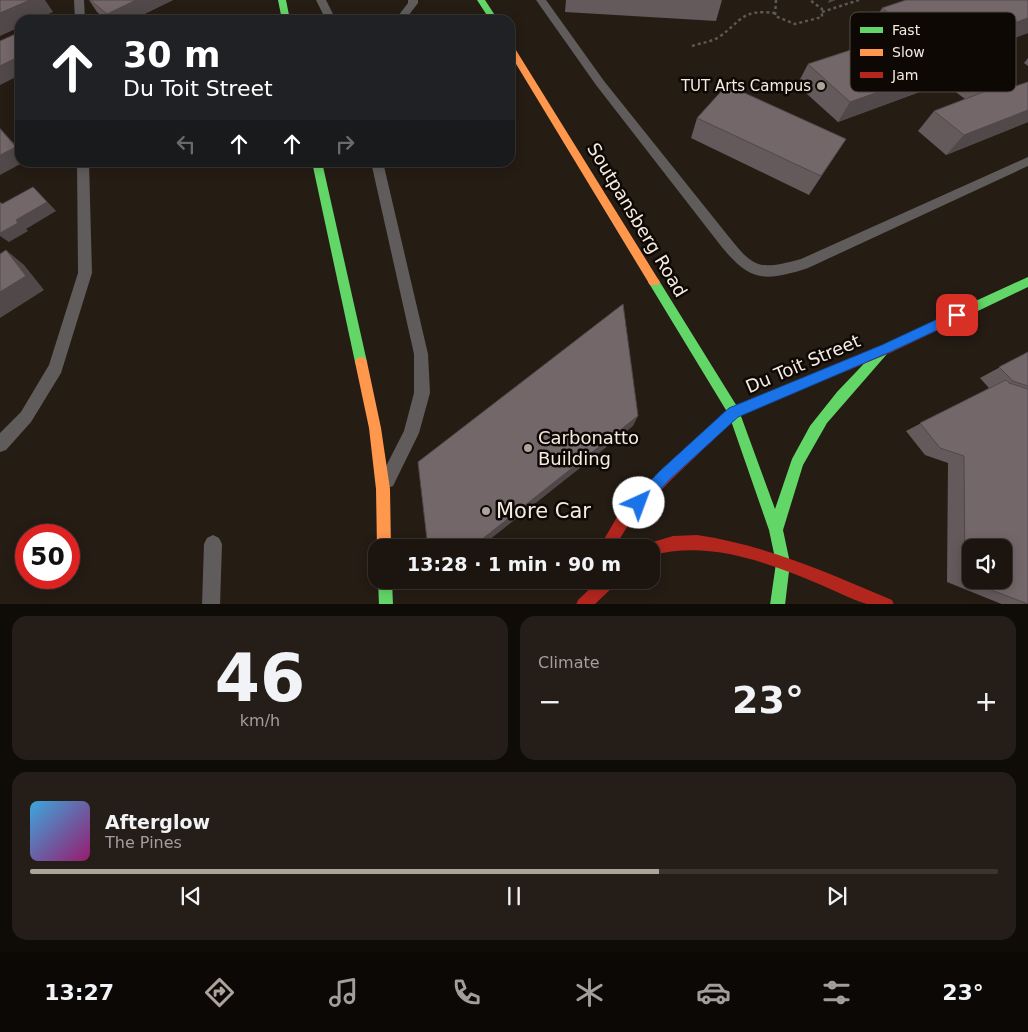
<!DOCTYPE html>
<html lang="en">
<head>
<meta charset="utf-8">
<style>
  body { margin:0; font-family:"DejaVu Sans",sans-serif; background:#251e18; color:#f1f3f6; height:100vh; display:flex; flex-direction:column; font-size:19px; white-space:nowrap }
  * { box-sizing:border-box; margin:0 }
  p { font-size:16px; color:#a09f9e }
  .icon { flex:none; width:28px; height:28px; fill:none; stroke:currentColor; stroke-width:2; stroke-linecap:round; stroke-linejoin:round }
  .map { position:relative; height:604px; overflow:hidden }
  .sheet { display:flex; flex-direction:column; gap:12px; padding:12px; background:#0f0c08; flex:1 }
  .sheet>* { flex:none }
  .banner { position:absolute; left:15px; top:15px; width:500px; height:152px; border-radius:15px; box-shadow:0 2px 12px #0003,0 0 0 1px #3a342f; background:#202124; color:#fff; overflow:hidden }
  .controls { position:absolute; left:962px; top:539px; display:grid; gap:10px }
  .controls a { display:grid; place-items:center; width:50px; height:50px; border-radius:10px; background:#1c150f; box-shadow:0 2px 12px #0003,0 0 0 1px #3a342f; font-size:25px }
  .speed { position:absolute; left:15px; top:524px; display:flex; gap:10px; font-size:25px; font-weight:700; text-align:center }
  .speed>* { display:grid; place-content:center; width:65px; height:65px; border-radius:50%; background:#1c150f; box-shadow:0 2px 12px #0003,0 0 0 1px #3a342f; line-height:1 }
  .speed .limit { border:8px solid #d22; background:#fff; color:#111 }
  .pin { position:absolute; display:grid; place-items:center; width:42px; height:42px; color:#fff; margin:-21px; border-radius:10px; box-shadow:0 2px 8px #0006 }
  .me { position:absolute; width:55px; margin:-28px; rotate:43deg; stroke-linejoin:round; filter:drop-shadow(0 0 4px #0008) }
  .turn { display:flex; align-items:center; gap:18px; height:105px; padding:0 25px; font-size:22px }
  .turn .icon { width:65px; height:65px; stroke-width:2.5 }
  .turn b { display:block; font-size:35px; line-height:42px }
  .lanes { display:flex; align-items:center; height:48px; padding:0 25px; background:#0003; justify-content:center; gap:25px; direction:ltr }
  .lanes .off { opacity:.35 }
  .big { font-size:38px; font-weight:800; line-height:1.1 }
  .sheet .tile { flex:1; display:flex; flex-direction:column; justify-content:center; gap:8px; min-width:0; padding:0 18px; border-radius:15px; background:#251e18 }
  .sheet .dial { align-items:center; gap:0 }
  .dial b { font-size:65px; line-height:1 }
  .song { display:flex; align-items:center; gap:15px }
  .cover { width:60px; height:60px; border-radius:8px; background:linear-gradient(135deg,hsl(200 70% 55%),hsl(320 70% 35%)) }
  .played { height:5px; border-radius:2px; background:linear-gradient(90deg,#aca39a 65%,#3a342f 65%) }
  .keys { display:flex; justify-content:space-around; direction:ltr }
  .heat { display:flex; justify-content:space-between; align-items:center; font-size:28px; direction:ltr }
  .sheet .tiles { flex:1; display:grid; gap:12px; grid-template-columns:1fr 1fr }
  .tile:last-child { grid-column:span 2 }
  .trip { position:absolute; left:368px; top:539px; width:292px; height:50px; border-radius:15px; background:#1c150f; box-shadow:0 2px 12px #0003,0 0 0 1px #3a342f; font-weight:800; line-height:50px; text-align:center }
  .dock { display:flex; height:80px; justify-content:space-around; align-items:center; background:#0b0806; color:#a09f9e }
  .dock .icon { width:35px; height:35px }
  .dock .on { color:#aca39a }
  .dock b { font-size:22px; color:#f1f3f6 }
  .map>svg:first-child { display:block }
  .lines { fill:none; stroke-linecap:round; stroke-linejoin:round }
  .path { stroke:#5e5855; stroke-width:2.5; stroke-dasharray:3 3; stroke-linecap:butt }
  .lane { fill:#605c5b; fill-rule:evenodd }
  .fast { fill:#63d668; fill-rule:evenodd }
  .slow { fill:#ff974d; fill-rule:evenodd }
  .jam { fill:#b3261e; fill-rule:evenodd }
  .wall { fill:#64595b }
  .shaded-wall { fill:#51484a }
  .building { fill:#74676a; stroke:#51484a; fill-rule:evenodd }
  .route { fill:#1a73e8; stroke:#114b97 }
  .poi-dot { fill:#aca39a; stroke:#0e0804; stroke-width:2 }
  .labels { text-anchor:middle; stroke-width:5; stroke-linejoin:round; paint-order:stroke }
  .far-poi-label { font-size:15px; fill:#f5ebe2; stroke:#0e0804; text-anchor:end }
  .street-label { font-size:18px; fill:#f5ebe2; stroke:#0e0804 }
  .poi-label { font-size:18px; fill:#f5ebe2; stroke:#0e0804; text-anchor:start }
  .near-poi-label { font-size:21px; fill:#f5ebe2; stroke:#0e0804; text-anchor:start }
  .key { fill:#0e0804; stroke:#534c47; stroke-width:1 }
  .key-label { font-size:14px; fill:#f5ebe2 }
</style>
</head>
<body>
<div class="map">
<svg width="1028" height="605" viewBox="0 0 1028 605">
  <rect width="100%" height="100%" fill="#251c14"/>
  <g class="lines">
    <g class="path">
      <path d="M776 0 775 16 795 24 822 17V9L810 0"/>
      <path d="M822 12 859 0"/>
      <path d="M692 46C701 43 711 42 719 37 743 20 741 9 775 13"/>
    </g>
    <g class="lane">
      <path d="M74 0H84L85 20H75Z"/>
      <path d="M316 0H326L336 20H326Z"/>
      <path d="M408 0H418V3L405 20H395L408 3Z"/>
      <path d="M536 0H546L604 81 725 232C754 268 756 271 801 259L1028 157V166L808 268C765 282 750 282 721 246L596 85Z"/>
      <path d="M77 162H89L92 273 61 373 31 422 6 450 0 452V433L21 412 49 365 78 273Z"/>
      <path d="M371 162H383L428 354 430 393 419 433 393 486 387 488 381 486 379 480 404 431 414 393V354Z"/>
      <path d="M213 535 219 538 222 544 220 605H202L204 544 207 538Z"/>
    </g>
    <g class="fast">
      <path d="M278 0H286L290 20H282Z"/>
      <path d="M477 0H485L498 20H490Z"/>
      <path d="M312 162H322L367 362 365 366 361 367 357 366 355 362Z"/>
      <path d="M654 277 658 279 738 408 775 509 792 459 810 426 837 392 877 350 881 349 885 350 887 354 827 423 803 465 783 530 790 563 785 605H770L776 563 769 530 729 415 650 285 648 282 650 279Z"/>
      <path d="M1028 277V287L953 323 949 324 945 323 943 319 945 315Z"/>
      <path d="M378 580H392L393 605H379Z"/>
    </g>
    <g class="slow">
      <path d="M510 44 514 47 658 279 660 282 658 285H650L510 54Z"/>
      <path d="M361 357 365 358 367 362 381 428 390 489 391 548H377L376 489 369 428 355 362 357 358Z"/>
    </g>
    <g class="jam">
      <path d="M949 314 953 315 955 319 953 323 890 353 738 416 670 481 627 527 614 548H599L617 517 660 471 730 408 882 345Z"/>
      <path d="M697 535C766 545 829 573 892 600L894 605C886 605 875 605 867 604 850 599 832 589 814 582 764 561 705 540 651 556V548H645L646 544 673 536Z"/>
      <path d="M599 580H617L615 585 594 605H576L578 600Z"/>
    </g>
  </g>
  <g class="wall">
    <path d="M89 0H173L132 20H106L97 12Z"/>
    <path d="M566 0H722L716 21 565 12Z"/>
    <path d="M882 8 1028 33 971 53 1016 86 1028 82V122L946 155 918 131 934 111 965 99 944 83 838 122 797 85 808 64 884 39 870 28Z"/>
    <path d="M1028 58V66L1024 63Z"/>
    <path d="M697 118 846 139 809 195 691 138Z"/>
    <path d="M1028 352V605H1004L947 582 948 463 925 455 906 431 989 388 980 378Z"/>
  </g>
  <g class="shaded-wall">
    <path d="M30 0H45L53 12 35 20H20V27L0 36V13Z"/>
    <path d="M136 0H173L132 20H111L107 14Z"/>
    <path d="M829 0H836L828 3Z"/>
    <path d="M1028 18V33L942 64 957 44Z"/>
    <path d="M20 56V75L0 85V66Z"/>
    <path d="M960 63 944 83 838 122 850 102Z"/>
    <path d="M1028 110V122L946 155 964 135Z"/>
    <path d="M0 128 20 150V162H24L0 175Z"/>
    <path d="M33 187 42 196 56 211 26 229 28 231 9 242 0 236V233L16 220Z"/>
    <path d="M6 250 24 265 44 290 0 318V292Z"/>
    <path d="M638 416 633 426 479 548H471Z"/>
    <path d="M463 539 465 544 460 548H451Z"/>
  </g>
  <g class="building">
    <path d="M0 0H30L0 13Z"/>
    <path d="M90 0H136L107 14Z"/>
    <path d="M906 0H1028V18L957 44 1016 86 1028 82V110L964 135 934 111 994 88 960 63 850 102 808 64 912 30 882 8Z"/>
    <path d="M20 32V56L0 66V41Z"/>
    <path d="M727 85 846 139 821 176 697 118Z"/>
    <path d="M0 129 16 147 0 155Z"/>
    <path d="M33 187 47 202 16 220 18 223 0 233V202L2 204Z"/>
    <path d="M6 250 26 276 0 292V254Z"/>
    <path d="M623 304 638 416 471 548H468L463 539 451 548H428L418 462Z"/>
    <path d="M1028 352V386L1013 381 999 367Z"/>
    <path d="M1006 380 1009 383 1028 389V604L965 580 964 456 940 448 920 423ZM971 548H1004V580H971Z"/>
  </g>
  <path class="route" d="M957 310 961 312 963 315 961 319 890 352 738 417 669 480 644 508 639 510 634 508 632 503 634 498 660 471 729 408 882 345Z"/>
  <g class="poi-dot">
    <circle cx="821" cy="86" r="5"/>
    <circle cx="528" cy="448" r="5"/>
    <circle cx="486" cy="511" r="5"/>
  </g>
  <g class="labels">
    <g class="far-poi-label">
      <text x="811" y="91">TUT Arts Campus</text>
    </g>
    <g class="street-label">
      <text transform="translate(637 220) rotate(59)" y="6">Soutpansberg Road</text>
      <text transform="translate(803 364) rotate(-23)" y="6">Du Toit Street</text>
    </g>
    <g class="poi-label">
      <text x="538" y="444">Carbonatto<tspan x="538" dy="21">Building</tspan></text>
    </g>
    <g class="near-poi-label">
      <text x="496" y="518">More Car</text>
    </g>
  </g>
  <rect x="850" y="12" width="166" height="80" rx="8" class="key"/>
  <rect x="860" y="27" width="23" height="6" fill="#63d668"/>
  <rect x="860" y="49" width="23" height="7" fill="#ff974d"/>
  <rect x="860" y="72" width="23" height="6" fill="#b3261e"/>
  <g class="key-label">
    <text x="892" y="35">Fast</text>
    <text x="892" y="57">Slow</text>
    <text x="892" y="80">Jam</text>
  </g>
</svg>
<div class="controls">
<a><svg class="icon" aria-label="sound" viewBox="0 0 24 24"><path d="M4 9h4l5-4v14l-5-4H4zM17 9q2 3 0 6"/></svg></a>
</div>
<div class="speed"><div class="limit">50</div></div>
<div class="pin" style="left:957px;top:315px;background:#d93025"><svg class="icon" aria-label="arrive" viewBox="0 0 24 24"><path d="M6 21V4h12l-3 4 3 4H6"/></svg></div>
<svg class="me" style="left:639px;top:503px" viewBox="-20 -20 40 40"><circle r="19" fill="#fff"/><path d="M0-13L10 11 0 6-10 11z" fill="#1a73e8"/></svg>
<div class="trip">13:28 · 1 min · 90 m</div>
<div class="banner">
<div class="turn"><svg class="icon" aria-label="ahead" viewBox="0 0 24 24"><path d="M12 20V5M6 11l6-6 6 6"/></svg><div><b>30 m</b>Du Toit Street</div></div>
<div class="lanes"><svg class="icon off" aria-label="left" viewBox="0 0 24 24"><path d="M17 20v-9H6M10 6l-5 5 5 5"/></svg><svg class="icon" aria-label="ahead" viewBox="0 0 24 24"><path d="M12 20V5M6 11l6-6 6 6"/></svg><svg class="icon" aria-label="ahead" viewBox="0 0 24 24"><path d="M12 20V5M6 11l6-6 6 6"/></svg><svg class="icon off" aria-label="right" viewBox="0 0 24 24"><path d="M7 20v-9h11M14 6l5 5-5 5"/></svg></div>
</div>
</div>
<section class="sheet">
<div class="tiles">
<div class="tile dial"><b>46</b><p>km/h</p></div>
<div class="tile"><p>Climate</p>
<div class="heat"><a>−</a><b class="big">23°</b><a>+</a></div>
</div>
<div class="tile">
<div class="song"><i class="cover"></i><div><b>Afterglow</b><p>The Pines</p></div></div>
<div class="played"></div>
<div class="keys"><svg class="icon" aria-label="previous" viewBox="0 0 24 24"><path d="M18 5L8 12l10 7zM5 5v14"/></svg><svg class="icon" aria-label="pause" viewBox="0 0 24 24"><path d="M8 5v14M16 5v14"/></svg><svg class="icon" aria-label="next" viewBox="0 0 24 24"><path d="M6 5l10 7-10 7zM19 5v14"/></svg></div>
</div>
</div>
</section>
<nav class="dock">
<b>13:27</b>
<svg class="icon on" aria-label="directions" viewBox="0 0 24 24"><path d="M12 3l9 9-9 9-9-9zM9 14v-3h6M13 9l2 2-2 2"/></svg>
<svg class="icon" aria-label="music" viewBox="0 0 24 24"><path d="M9 18V5l10-2v13"/><circle cx="6" cy="18" r="3"/><circle cx="16" cy="16" r="3"/></svg>
<svg class="icon" aria-label="phone" viewBox="0 0 24 24"><path d="M5 4h4l2 5-3 2q2 4 5 5l2-3 5 2v4C11 20 4 13 5 4z"/></svg>
<svg class="icon" aria-label="climate" viewBox="0 0 24 24"><path d="M12 3v18M4 7l16 10M4 17L20 7"/></svg>
<svg class="icon" aria-label="car" viewBox="0 0 24 24"><path d="M5 17H2v-5l4-1 3-4h7l3 4 3 1v5h-3M9 17h6M6 11h13"/><circle cx="7" cy="17" r="2"/><circle cx="17" cy="17" r="2"/></svg>
<svg class="icon" aria-label="filters" viewBox="0 0 24 24"><path d="M4 7h16M4 17h16"/><circle cx="9" cy="7" r="2"/><circle cx="15" cy="17" r="2"/></svg>
<b>23°</b>
</nav>
</body>
</html>
